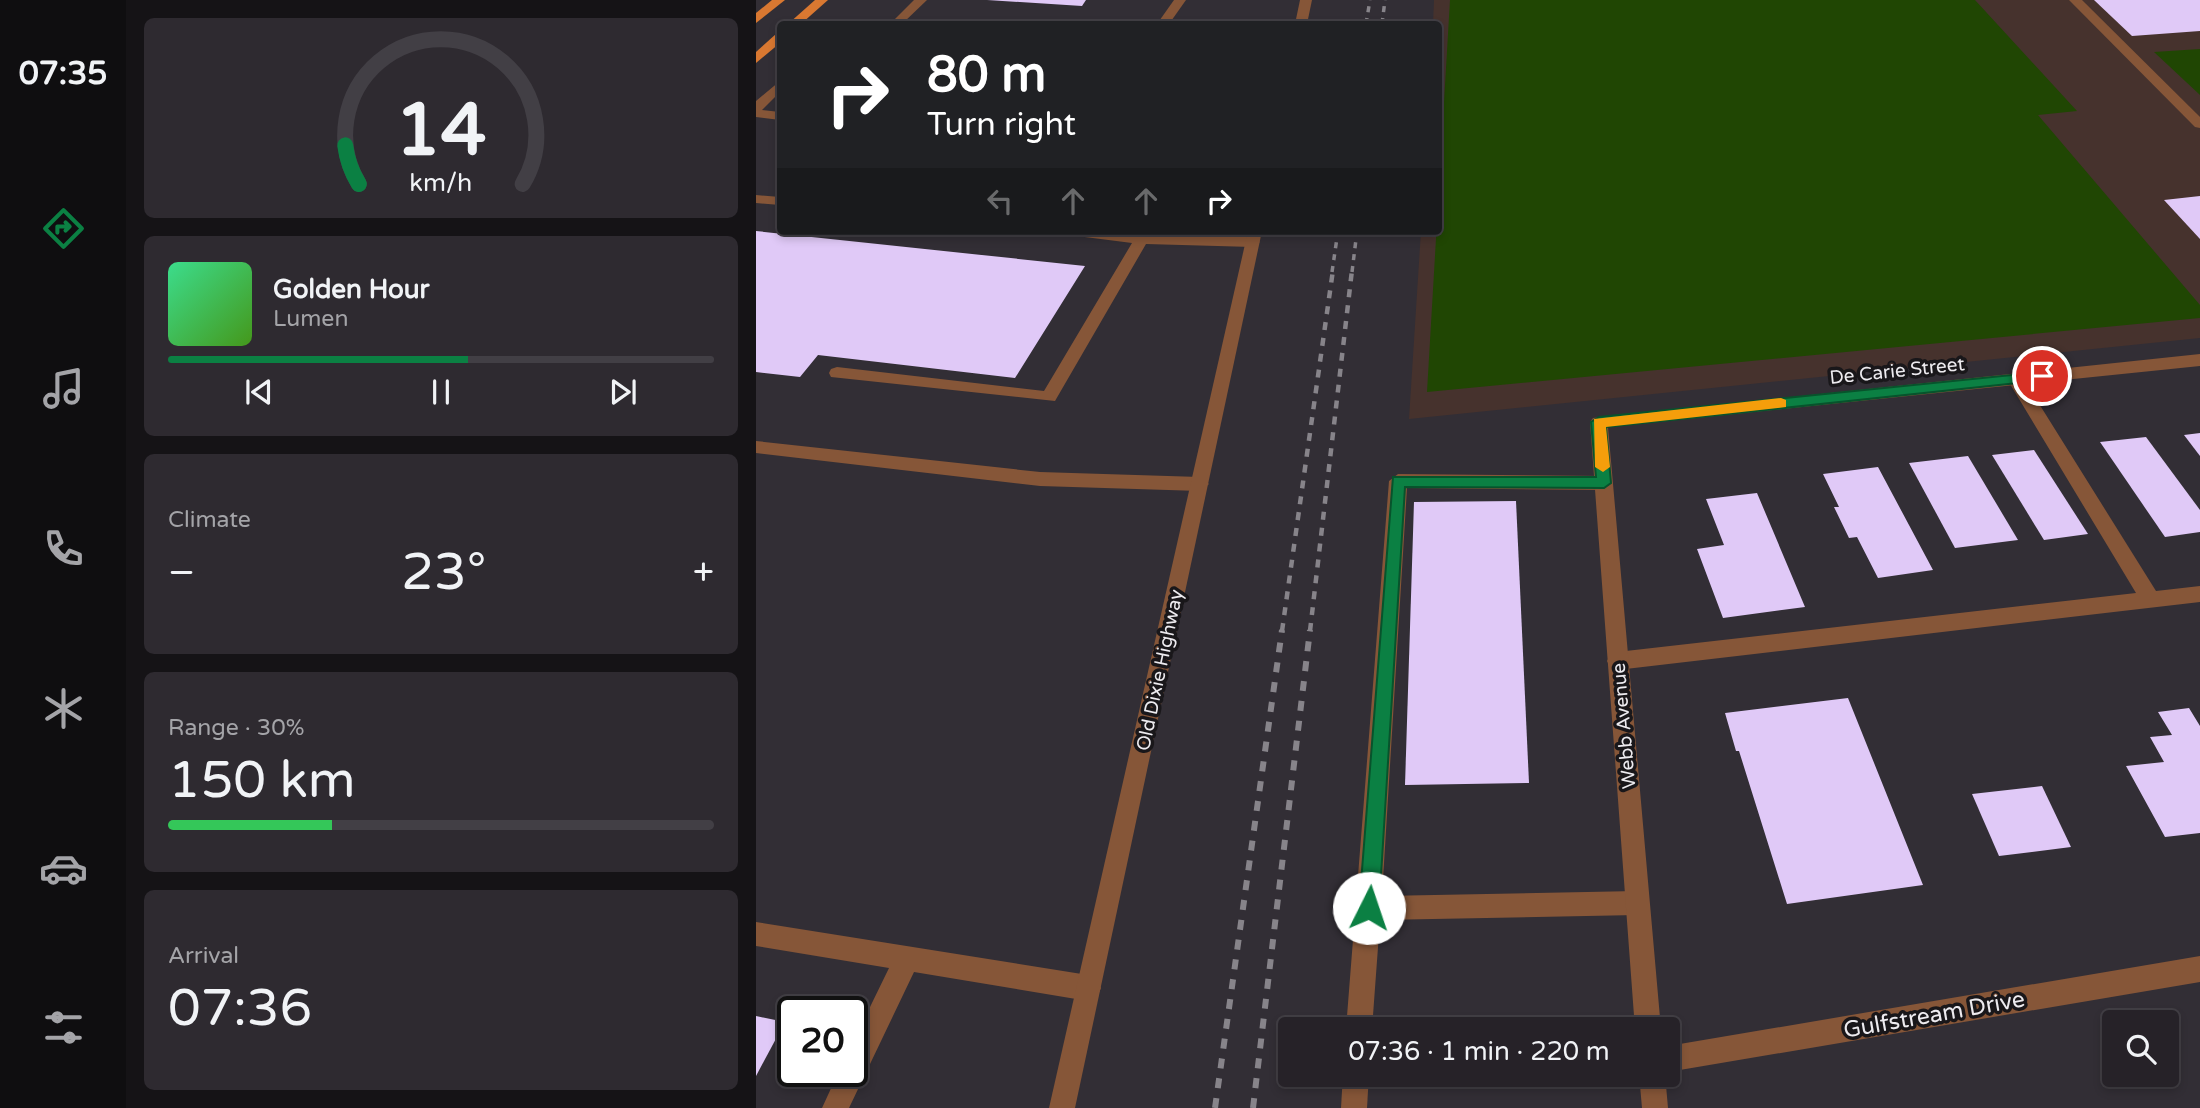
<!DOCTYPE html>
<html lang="en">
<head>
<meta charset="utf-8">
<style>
  body { margin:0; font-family:"Varela Round",sans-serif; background:#2e2a30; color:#f1f3f6; height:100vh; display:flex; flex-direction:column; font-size:26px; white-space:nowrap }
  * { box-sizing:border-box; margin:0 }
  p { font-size:23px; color:#a4a4a8 }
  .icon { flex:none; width:38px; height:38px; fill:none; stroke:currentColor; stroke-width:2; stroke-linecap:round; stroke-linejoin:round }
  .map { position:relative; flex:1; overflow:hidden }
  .sheet { display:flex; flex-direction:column; gap:18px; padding:18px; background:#151316; width:630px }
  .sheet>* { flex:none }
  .top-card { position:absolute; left:21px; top:21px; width:665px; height:214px; border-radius:7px; box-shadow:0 4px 10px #0003,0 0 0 2px #423f45; background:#202124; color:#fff; overflow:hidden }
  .controls { position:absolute; left:1346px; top:1010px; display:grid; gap:14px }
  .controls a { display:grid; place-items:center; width:77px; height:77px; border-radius:7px; background:#262228; box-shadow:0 4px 10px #0003,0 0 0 2px #423f45; font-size:35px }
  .speed { position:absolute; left:21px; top:996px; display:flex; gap:14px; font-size:35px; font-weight:700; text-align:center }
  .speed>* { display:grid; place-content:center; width:91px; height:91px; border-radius:50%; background:#262228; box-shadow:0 4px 10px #0003,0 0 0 2px #423f45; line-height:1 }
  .speed .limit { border:4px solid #111; border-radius:10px; background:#fff; color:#111 }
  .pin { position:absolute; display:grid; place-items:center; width:60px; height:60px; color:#fff; margin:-30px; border:4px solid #fff; border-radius:50%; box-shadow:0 2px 7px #0007 }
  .me { position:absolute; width:77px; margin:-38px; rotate:4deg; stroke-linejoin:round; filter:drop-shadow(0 0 5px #0008) }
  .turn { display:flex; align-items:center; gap:24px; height:147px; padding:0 35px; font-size:32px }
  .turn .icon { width:91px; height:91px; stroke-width:2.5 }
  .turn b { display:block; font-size:49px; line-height:60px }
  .lanes { display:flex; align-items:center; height:66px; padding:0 35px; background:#0003; justify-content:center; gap:35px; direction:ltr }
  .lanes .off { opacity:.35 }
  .big { font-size:52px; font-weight:600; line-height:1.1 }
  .sheet .card { flex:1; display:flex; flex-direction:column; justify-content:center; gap:10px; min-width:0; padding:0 24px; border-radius:10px; background:#2e2a30 }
  .sheet .dial { align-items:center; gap:0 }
  .dial svg { height:182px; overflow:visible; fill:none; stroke:#423f45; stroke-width:7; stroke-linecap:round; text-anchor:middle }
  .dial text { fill:#f1f3f6; stroke:none }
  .song { display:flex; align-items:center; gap:21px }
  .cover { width:84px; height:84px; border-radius:10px; background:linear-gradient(135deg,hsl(150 70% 55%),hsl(100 70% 35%)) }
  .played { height:7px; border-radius:4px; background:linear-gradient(90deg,#0b8043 55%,#423f45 55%) }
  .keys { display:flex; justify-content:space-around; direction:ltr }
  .heat { display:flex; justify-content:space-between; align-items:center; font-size:38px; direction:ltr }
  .charge { height:10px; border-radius:5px; background:linear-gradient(90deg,#34c759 30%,#423f45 0) }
  .trip { position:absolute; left:522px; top:1017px; width:402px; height:70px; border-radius:7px; background:#262228; box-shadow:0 4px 10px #0003,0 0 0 2px #423f45; font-weight:600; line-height:70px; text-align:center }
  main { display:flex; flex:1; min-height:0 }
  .tabs { display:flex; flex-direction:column; width:126px; justify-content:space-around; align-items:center; background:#0f0e10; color:#a4a4a8 }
  .tabs .icon { width:49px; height:49px }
  .tabs .active { color:#0b8043 }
  .tabs b { font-size:32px; color:#f1f3f6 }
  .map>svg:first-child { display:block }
  .education { fill:#46322d }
  .green { fill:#204603 }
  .building { fill:#e0c9f7 }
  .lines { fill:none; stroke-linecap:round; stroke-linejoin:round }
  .service { fill:#865638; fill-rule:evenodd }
  .minor { fill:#865638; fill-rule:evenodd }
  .tertiary { fill:#865638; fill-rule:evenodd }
  .primary { fill:#d97831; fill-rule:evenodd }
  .rail-far2 { stroke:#87848a; stroke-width:3.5; stroke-dasharray:6 6; stroke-linecap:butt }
  .rail-far1 { stroke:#87848a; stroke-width:4.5; stroke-dasharray:8 8; stroke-linecap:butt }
  .rail { stroke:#87848a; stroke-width:6; stroke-dasharray:10 10; stroke-linecap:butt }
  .route { fill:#0b8043; stroke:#07532c; stroke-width:2 }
  .slow { fill:#f59e0b }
  .labels { text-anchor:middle; stroke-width:7; stroke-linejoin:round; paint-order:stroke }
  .street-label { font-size:19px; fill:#edebef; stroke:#19171a }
  .near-street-label { font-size:23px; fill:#edebef; stroke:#19171a }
</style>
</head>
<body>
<main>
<nav class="tabs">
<b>07:35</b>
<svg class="icon active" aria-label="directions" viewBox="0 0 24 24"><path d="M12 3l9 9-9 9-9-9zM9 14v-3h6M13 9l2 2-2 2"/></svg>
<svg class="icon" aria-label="music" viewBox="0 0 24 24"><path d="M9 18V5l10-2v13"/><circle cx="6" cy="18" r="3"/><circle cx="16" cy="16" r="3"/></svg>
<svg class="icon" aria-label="phone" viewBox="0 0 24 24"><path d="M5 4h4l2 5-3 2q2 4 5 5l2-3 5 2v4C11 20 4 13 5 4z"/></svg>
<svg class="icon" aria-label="climate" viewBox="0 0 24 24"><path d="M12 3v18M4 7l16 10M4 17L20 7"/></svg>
<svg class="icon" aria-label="car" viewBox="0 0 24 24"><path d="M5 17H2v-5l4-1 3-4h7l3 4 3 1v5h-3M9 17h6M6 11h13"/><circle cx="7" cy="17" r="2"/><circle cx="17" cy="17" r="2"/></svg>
<svg class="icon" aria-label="filters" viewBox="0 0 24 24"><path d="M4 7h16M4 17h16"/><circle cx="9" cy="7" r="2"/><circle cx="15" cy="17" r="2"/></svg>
</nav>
<section class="sheet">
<div class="card dial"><svg viewBox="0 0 100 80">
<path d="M14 69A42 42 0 1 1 86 69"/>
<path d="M14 69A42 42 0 0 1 8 52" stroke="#0b8043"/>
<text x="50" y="56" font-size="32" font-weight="700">14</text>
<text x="50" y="72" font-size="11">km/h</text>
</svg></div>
<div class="card">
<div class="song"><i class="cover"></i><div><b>Golden Hour</b><p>Lumen</p></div></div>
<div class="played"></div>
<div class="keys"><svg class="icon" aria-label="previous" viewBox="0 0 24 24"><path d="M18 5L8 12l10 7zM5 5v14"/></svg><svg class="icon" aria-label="pause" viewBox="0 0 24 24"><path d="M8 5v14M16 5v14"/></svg><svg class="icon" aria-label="next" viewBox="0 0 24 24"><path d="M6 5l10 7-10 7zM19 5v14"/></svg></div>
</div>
<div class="card"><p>Climate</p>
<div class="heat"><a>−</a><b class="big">23°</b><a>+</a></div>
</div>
<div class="card"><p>Range · 30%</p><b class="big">150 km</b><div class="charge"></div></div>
<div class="card"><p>Arrival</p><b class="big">07:36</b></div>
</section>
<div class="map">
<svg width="1444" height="1108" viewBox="0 0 1444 1108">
  <rect width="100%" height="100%" fill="#322e35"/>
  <path class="education" d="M678 0H1444V338L653 419 665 231H682V24H677Z"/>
  <g class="green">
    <path d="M694 0H1219L1321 111 1282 115 1444 305V318L671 392Z"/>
    <path d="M1444 49V95L1398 52Z"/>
  </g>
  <g class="building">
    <path d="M231 0H330L326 6Z"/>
    <path d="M1338 0H1444V31L1376 36Z"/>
    <path d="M1444 196V239L1408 200Z"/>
    <path d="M0 231 329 266 259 378 62 355 44 377 0 372Z"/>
    <path d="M1444 433V456L1428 435Z"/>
    <path d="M1390 437 1444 510V532L1409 537 1344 442Z"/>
    <path d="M1278 450 1332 534 1288 540 1236 455Z"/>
    <path d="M1212 456 1262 540 1199 548 1153 463Z"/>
    <path d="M1122 467 1177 570 1122 578 1101 537 1093 538 1078 507H1083L1067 474Z"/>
    <path d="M1001 493 1049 607 967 618 941 549 968 545 950 499Z"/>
    <path d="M760 501 773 783 649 785 658 502Z"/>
    <path d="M1092 698 1167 885 1031 904 983 751H980L969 713Z"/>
    <path d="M1433 708 1444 726V833L1409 837 1370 766 1408 762 1394 737 1416 735 1402 712Z"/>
    <path d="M1286 786 1315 847 1243 856 1216 794Z"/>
    <path d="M0 1016 29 1022 0 1076Z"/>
  </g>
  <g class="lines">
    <g class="service">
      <path d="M158 0H171L146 24H134Z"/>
      <path d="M418 0H430L413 24H401Z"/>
      <path d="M1313 0H1326L1444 117V128L1439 127Z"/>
      <path d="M39 19 58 24H34Z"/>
      <path d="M24 81V92L6 110 24 112V120L0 117V101Z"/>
      <path d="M0 195 24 197V205L0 203Z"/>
      <path d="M306 231H353L412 237H497L504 242 497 247 390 244 299 401 75 377 73 373 75 369 81 367 288 391 376 243 313 235Z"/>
      <path d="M1259 373 1265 375 1400 591 1444 586V602L861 670 854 667 851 661 854 655 861 652 1380 593 1251 379Z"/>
      <path d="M0 441 284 472 444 477 453 484 444 491 284 486 0 453Z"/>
      <path d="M642 474 848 476 857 483 848 490 651 488 626 896 881 891 890 895 893 903 890 911 881 915 624 920 616 1029H590L633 481Z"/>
      <path d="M0 922 332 975 341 979 345 988 341 997 332 1001 158 972 93 1108H66L83 1071H96V1044L133 968 0 946Z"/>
      <path d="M587 1074H613L611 1108H585Z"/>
    </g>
    <g class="minor">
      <path d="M1444 354V366L852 427 905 1029H879L834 422 837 418Z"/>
      <path d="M1444 956V982L912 1072V1046Z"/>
      <path d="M883 1074H909L912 1108H886Z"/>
    </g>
    <g class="tertiary">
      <path d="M544 0H556L551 24H539Z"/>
      <path d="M492 231H506L319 1108H293Z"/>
    </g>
    <g class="primary">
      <path d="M16 0H29L0 23V13Z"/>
      <path d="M59 0H72L45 24H32Z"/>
      <path d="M20 34H24V43L0 63V52Z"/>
    </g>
    <g class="rail-far2">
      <path d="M610 24 614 0"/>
      <path d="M626 24 629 0"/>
      <path d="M576 272 582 231"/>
      <path d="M596 272 601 231"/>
    </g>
    <g class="rail-far1">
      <path d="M526 631 577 270"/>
      <path d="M554 631 596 270"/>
    </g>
    <g class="rail">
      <path d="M459 1108 526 630"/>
      <path d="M497 1108 554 630"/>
    </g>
  </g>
  <path class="route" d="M1286 372 1292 376 1290 380 850 427 855 483 848 488 649 487 623 908 620 915 613 918 606 915 603 908 637 477H840L835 422 843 417Z"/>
  <path class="slow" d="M1025 398 1030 400V407L850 427 854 467 847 472 839 467 838 419Z"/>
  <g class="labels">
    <g class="street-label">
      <text transform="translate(1141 370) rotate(-6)" y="7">De Carie Street</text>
      <text transform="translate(403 670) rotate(-78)" y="7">Old Dixie Highway</text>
      <text transform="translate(867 726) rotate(-95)" y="7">Webb Avenue</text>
    </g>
    <g class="near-street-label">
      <text transform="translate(1178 1014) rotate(-10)" y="8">Gulfstream Drive</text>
    </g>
  </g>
</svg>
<div class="controls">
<a><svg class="icon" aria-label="search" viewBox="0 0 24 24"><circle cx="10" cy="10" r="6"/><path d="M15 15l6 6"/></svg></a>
</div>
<div class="speed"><div class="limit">20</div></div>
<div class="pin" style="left:1286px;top:376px;background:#d93025"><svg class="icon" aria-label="arrive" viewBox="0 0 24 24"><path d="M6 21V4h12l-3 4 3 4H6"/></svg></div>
<svg class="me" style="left:613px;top:908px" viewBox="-20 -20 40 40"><circle r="19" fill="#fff"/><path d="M0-13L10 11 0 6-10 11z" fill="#0b8043"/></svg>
<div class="trip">07:36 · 1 min · 220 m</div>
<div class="top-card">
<div class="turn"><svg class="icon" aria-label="right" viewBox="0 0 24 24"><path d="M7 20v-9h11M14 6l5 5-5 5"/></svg><div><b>80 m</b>Turn right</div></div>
<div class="lanes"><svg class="icon off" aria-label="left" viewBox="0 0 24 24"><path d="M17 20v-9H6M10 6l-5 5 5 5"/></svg><svg class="icon off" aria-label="ahead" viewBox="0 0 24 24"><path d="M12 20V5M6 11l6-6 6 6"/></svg><svg class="icon off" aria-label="ahead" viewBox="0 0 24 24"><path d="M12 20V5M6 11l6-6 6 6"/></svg><svg class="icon" aria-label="right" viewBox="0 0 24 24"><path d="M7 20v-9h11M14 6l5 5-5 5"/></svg></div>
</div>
</div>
</main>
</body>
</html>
